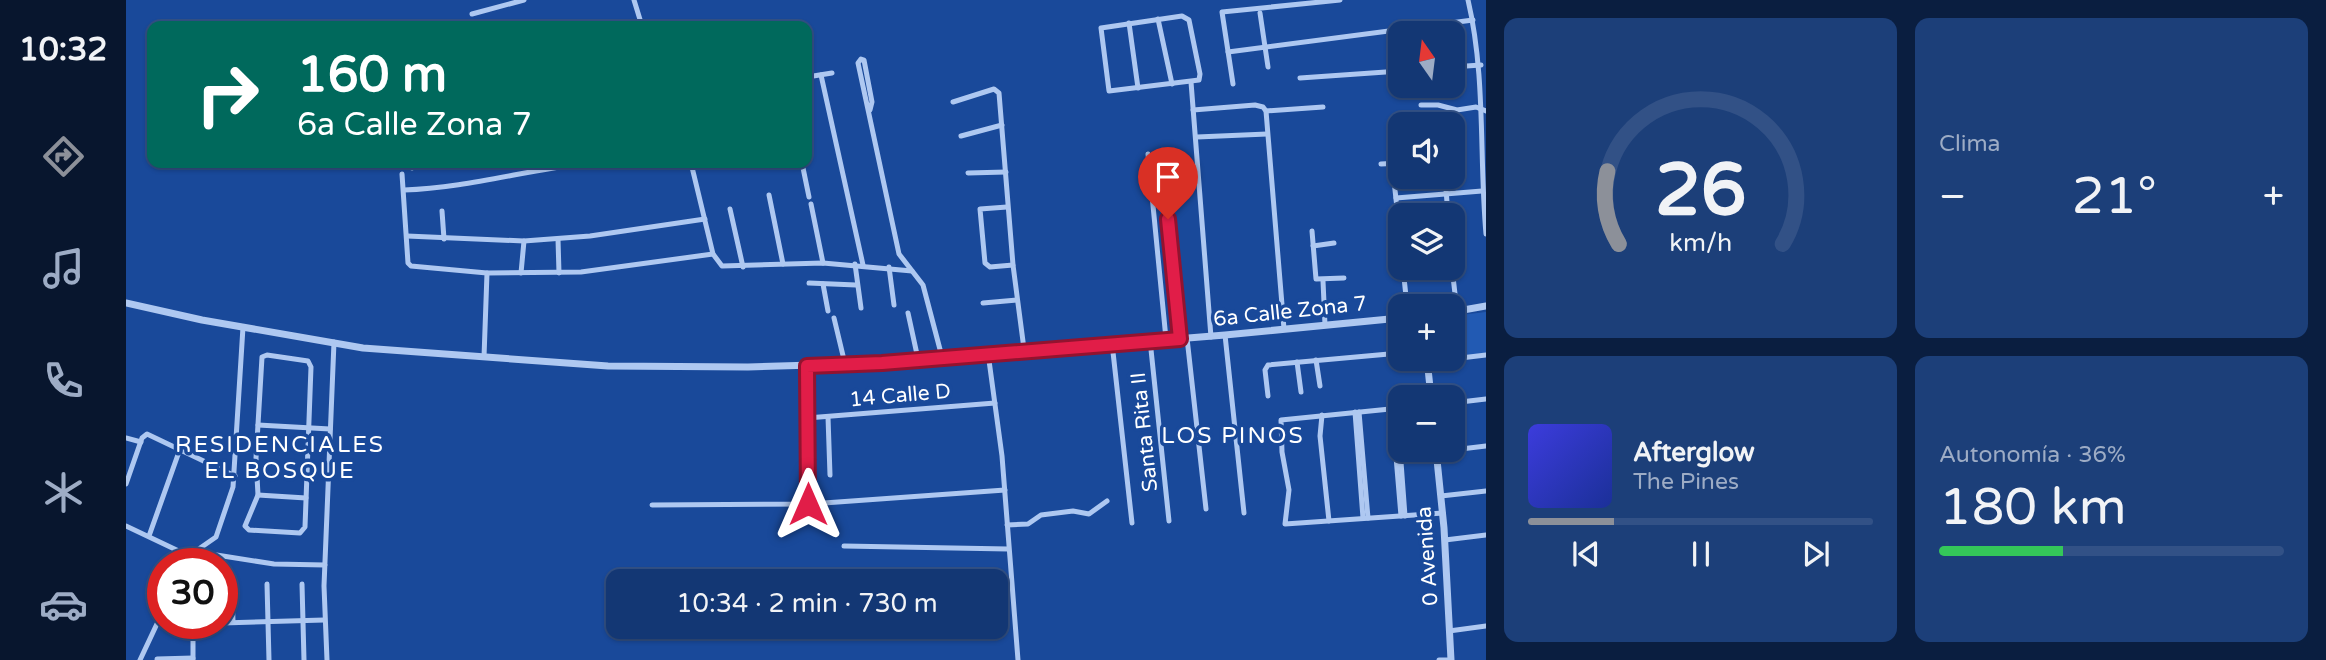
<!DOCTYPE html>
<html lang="es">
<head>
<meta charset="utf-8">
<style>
  body { margin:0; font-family:"Varela Round",sans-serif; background:#1c3f79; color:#f1f3f6; height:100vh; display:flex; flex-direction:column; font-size:26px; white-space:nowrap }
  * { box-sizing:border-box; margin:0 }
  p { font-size:23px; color:#9dacc5 }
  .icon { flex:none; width:38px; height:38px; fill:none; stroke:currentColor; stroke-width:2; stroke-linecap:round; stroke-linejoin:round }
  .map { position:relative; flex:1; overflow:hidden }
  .sheet { display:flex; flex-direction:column; gap:18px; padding:18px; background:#0a1e40; width:840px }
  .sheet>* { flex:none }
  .banner { position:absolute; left:21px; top:21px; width:665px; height:147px; border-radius:14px; box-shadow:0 2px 5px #0004,0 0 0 2px #325186; background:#00695c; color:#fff; overflow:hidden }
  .needle { width:46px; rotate:346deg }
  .buttons { position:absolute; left:1262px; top:21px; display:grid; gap:14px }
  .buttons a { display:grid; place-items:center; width:77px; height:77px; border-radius:14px; background:#133774; box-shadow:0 2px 5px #0004,0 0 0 2px #325186; font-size:35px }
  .speed { position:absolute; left:21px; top:548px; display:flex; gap:14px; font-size:35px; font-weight:700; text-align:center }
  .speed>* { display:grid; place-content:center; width:91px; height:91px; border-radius:50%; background:#133774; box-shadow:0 2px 5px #0004,0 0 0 2px #325186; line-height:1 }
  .speed .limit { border:10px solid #d22; background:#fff; color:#111 }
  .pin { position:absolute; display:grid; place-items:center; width:60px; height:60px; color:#fff; margin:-72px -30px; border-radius:50% 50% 50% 0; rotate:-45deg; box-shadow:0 0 7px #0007 }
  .pin .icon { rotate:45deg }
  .me { position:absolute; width:77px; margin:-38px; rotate:0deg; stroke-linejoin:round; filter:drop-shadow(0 0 5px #0008) }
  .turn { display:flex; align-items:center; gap:24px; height:147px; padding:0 35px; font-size:32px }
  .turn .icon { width:91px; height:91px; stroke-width:2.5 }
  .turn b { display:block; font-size:49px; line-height:60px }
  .big { font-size:52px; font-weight:600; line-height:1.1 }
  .sheet .tile { flex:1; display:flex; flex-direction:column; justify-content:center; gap:10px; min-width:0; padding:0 24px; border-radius:14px; background:#1c3f79 }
  .sheet .dial { align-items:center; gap:0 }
  .dial svg { height:182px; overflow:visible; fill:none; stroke:#325186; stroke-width:7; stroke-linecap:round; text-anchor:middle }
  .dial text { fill:#f1f3f6; stroke:none }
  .song { display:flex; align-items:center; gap:21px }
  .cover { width:84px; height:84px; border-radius:10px; background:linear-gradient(135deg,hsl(240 70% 55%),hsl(230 70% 35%)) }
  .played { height:7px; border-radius:4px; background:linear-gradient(90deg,#8c9099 25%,#325186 25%) }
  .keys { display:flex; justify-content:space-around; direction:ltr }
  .heat { display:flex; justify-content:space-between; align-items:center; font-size:38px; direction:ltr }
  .charge { height:10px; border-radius:5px; background:linear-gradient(90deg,#34c759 36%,#325186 0) }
  .sheet .tiles { flex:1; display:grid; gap:18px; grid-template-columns:repeat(2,1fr) }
  .trip { position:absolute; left:480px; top:569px; width:402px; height:70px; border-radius:14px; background:#133774; box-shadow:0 2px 5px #0004,0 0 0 2px #325186; font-weight:600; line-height:70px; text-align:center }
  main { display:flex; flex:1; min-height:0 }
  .tab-bar { display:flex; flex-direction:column; width:126px; justify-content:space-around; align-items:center; background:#08162e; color:#9dacc5 }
  .tab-bar .icon { width:49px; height:49px }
  .tab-bar .selected { color:#8c9099 }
  .tab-bar b { font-size:32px; color:#f1f3f6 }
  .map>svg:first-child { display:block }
  .green { fill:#225ab3 }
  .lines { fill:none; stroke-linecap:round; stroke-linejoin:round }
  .minor { stroke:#aec8f1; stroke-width:5 }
  .tertiary { stroke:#aec8f1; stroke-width:7 }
  .route-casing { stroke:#92132f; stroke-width:18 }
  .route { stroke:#e11d48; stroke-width:12 }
  .labels { text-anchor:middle; stroke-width:7; stroke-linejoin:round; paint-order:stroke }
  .street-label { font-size:21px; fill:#fff; stroke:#19499a }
  .neighbourhood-label { font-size:23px; letter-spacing:2px; fill:#fff; stroke:#19499a }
</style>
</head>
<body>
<main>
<nav class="tab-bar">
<b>10:32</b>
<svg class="icon selected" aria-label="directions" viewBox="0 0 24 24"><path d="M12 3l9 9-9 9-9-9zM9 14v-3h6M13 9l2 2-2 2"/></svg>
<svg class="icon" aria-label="music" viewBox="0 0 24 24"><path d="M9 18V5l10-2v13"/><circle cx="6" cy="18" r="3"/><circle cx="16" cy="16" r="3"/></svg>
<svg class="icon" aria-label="phone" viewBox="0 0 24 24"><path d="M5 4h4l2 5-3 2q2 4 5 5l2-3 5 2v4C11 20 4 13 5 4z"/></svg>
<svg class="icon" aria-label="climate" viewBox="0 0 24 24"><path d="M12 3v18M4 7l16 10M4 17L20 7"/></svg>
<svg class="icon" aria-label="car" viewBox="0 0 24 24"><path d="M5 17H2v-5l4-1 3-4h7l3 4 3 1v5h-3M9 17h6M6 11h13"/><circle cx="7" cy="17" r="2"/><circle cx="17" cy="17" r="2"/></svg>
</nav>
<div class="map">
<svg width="1360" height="660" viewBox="0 0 1360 660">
  <rect width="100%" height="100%" fill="#19499a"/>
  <path class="green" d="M1360 312V353L1327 357 1326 316Z"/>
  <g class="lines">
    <g class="minor">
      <path d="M508 0 516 26"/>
      <path d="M1342 0C1360 77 1353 155 1360 234"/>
      <path d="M1134 13 1142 67"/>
      <path d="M346 14 398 0"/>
      <path d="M1056 16 1063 20 1074 74 1073 80 983 91 975 28Z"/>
      <path d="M1032 19 1046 84"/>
      <path d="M1003 23 1012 88"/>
      <path d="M1102 52 1347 20"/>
      <path d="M1326 67 1355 65"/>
      <path d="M695 75 737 265"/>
      <path d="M681 77 706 73"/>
      <path d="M1174 78 1274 71"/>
      <path d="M1065 82 1085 337"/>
      <path d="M1107 84 1096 12 1214 0"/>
      <path d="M827 102 868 89 873 93 887 265 898 349"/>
      <path d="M1295 105H1312L1331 110 1350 107 1360 111"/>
      <path d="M744 110 746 102 738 60 735 59 732 63 773 254 797 285 816 357"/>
      <path d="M1067 110 1129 105 1137 107 1140 111 1158 329"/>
      <path d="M1140 111 1197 107"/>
      <path d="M835 136 876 125"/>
      <path d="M1071 137 1141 134"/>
      <path d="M1022 154 1040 339"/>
      <path d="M1037 157 1054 339"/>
      <path d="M285 163 286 168"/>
      <path d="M565 163 587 254 596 266 697 263 786 271"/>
      <path d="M676 163 683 197"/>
      <path d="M1266 163 1274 235"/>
      <path d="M1255 164 1274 163"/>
      <path d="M842 173 880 172"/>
      <path d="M276 174 282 263 285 266 361 273 455 272 587 254"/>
      <path d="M1319 177 1322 215"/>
      <path d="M278 190C340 188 400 170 462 163"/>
      <path d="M643 195 657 264"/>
      <path d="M1270 198 1356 191"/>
      <path d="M685 204 697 263"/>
      <path d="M881 207 854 209 859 263 864 267 887 265"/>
      <path d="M604 209 617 267"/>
      <path d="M316 211 318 239"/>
      <path d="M1186 231 1190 279 1218 278"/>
      <path d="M281 236 398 241 464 236 579 219"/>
      <path d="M432 239 433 273"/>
      <path d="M1187 246 1208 243"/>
      <path d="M729 264 735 308"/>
      <path d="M763 267 768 305"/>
      <path d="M1277 268 1281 306"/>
      <path d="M1326 268 1331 311"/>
      <path d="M395 273 398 241"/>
      <path d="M1278 280 1327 272"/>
      <path d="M1197 281 1199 325"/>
      <path d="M683 283 730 285"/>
      <path d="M697 284 702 311"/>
      <path d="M857 303 891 300"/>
      <path d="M782 313 792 359"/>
      <path d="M708 318 719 364"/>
      <path d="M1099 335 1118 513"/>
      <path d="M1061 338 1080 509"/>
      <path d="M1024 340 1043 521"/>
      <path d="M986 343 1006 523"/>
      <path d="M862 353 876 456 892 660"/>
      <path d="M141 355 182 361 185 367 179 527 174 533 123 530 119 526 132 495 130 458 136 357Z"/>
      <path d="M358 357 361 273"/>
      <path d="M1190 360 1194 386"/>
      <path d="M1171 362 1175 392"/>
      <path d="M1301 362 1360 355"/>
      <path d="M681 366 682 504"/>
      <path d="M1142 396 1139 370 1142 365 1274 353"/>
      <path d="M1326 403 1360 399"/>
      <path d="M1271 408 1279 516"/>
      <path d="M1274 408 1155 420 1156 452 1163 490 1159 524 1317 513"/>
      <path d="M1266 409 1275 516"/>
      <path d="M1229 412 1237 518"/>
      <path d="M1233 412 1242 518"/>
      <path d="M1196 415 1194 436 1203 521"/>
      <path d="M702 417 704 475"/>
      <path d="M681 418 869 403"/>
      <path d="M132 425 204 429"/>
      <path d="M0 438 15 442"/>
      <path d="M1310 452 1360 446"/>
      <path d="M0 484 16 438 21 434 109 476"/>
      <path d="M132 495 180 498"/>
      <path d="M1315 496 1360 491"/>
      <path d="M526 505 684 504 879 490"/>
      <path d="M881 525 902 524 915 515 947 511 963 514 981 501"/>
      <path d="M0 526 59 554 78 553 148 564 199 565"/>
      <path d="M23 536 54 449"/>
      <path d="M1319 540 1360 535"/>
      <path d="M718 546 882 549"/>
      <path d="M67 553 90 537 107 487 117 327"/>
      <path d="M96 583 106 586 107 622"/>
      <path d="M141 584 143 660"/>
      <path d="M176 584 178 660"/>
      <path d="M67 623V660"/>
      <path d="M96 623 198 620"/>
      <path d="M44 624 81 623"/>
      <path d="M1323 631 1360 626"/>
      <path d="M31 659 67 658"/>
      <path d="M14 660 37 611"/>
      <path d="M201 660 198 586 208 342"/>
      <path d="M1313 660H1325"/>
    </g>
    <g class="tertiary">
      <path d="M0 303 76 320 237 348 482 366 622 367 756 363 1099 335 1274 318"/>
      <path d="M1326 312 1360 306"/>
      <path d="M1301 359 1305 397"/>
      <path d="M1310 450 1318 528 1325 660"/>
    </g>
  </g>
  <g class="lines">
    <defs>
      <path id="route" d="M682 504 681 366 756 363 1054 339 1042 219"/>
    </defs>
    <use href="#route" class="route-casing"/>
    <use href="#route" class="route"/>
  </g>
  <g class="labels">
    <g class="street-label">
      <text transform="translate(1164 311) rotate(-6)" y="7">6a Calle Zona 7</text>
      <text transform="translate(774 395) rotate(-5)" y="7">14 Calle D</text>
      <text transform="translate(1018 432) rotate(-96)" y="7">Santa Rita II</text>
      <text transform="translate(1301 556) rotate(-94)" y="7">0 Avenida</text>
    </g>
    <g class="neighbourhood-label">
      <text x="1107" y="443">LOS PINOS</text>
      <text x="154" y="452">RESIDENCIALES<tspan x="154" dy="26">EL BOSQUE</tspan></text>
    </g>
  </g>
</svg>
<div class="buttons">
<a><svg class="needle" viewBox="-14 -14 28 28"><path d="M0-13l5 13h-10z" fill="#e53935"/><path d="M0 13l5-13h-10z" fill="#9dacc5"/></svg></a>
<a><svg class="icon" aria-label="sound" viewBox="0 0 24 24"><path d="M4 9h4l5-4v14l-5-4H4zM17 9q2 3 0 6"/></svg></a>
<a><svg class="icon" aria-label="layers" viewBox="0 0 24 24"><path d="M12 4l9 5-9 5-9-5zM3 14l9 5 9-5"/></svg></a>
<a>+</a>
<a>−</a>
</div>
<div class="speed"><div class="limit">30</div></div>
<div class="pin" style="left:1042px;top:219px;background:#d93025"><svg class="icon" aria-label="arrive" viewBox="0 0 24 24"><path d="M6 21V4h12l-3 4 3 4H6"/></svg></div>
<svg class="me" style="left:682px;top:504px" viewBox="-20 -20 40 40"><path d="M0-17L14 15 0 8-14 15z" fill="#e11d48" stroke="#fff" stroke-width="4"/></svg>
<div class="trip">10:34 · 2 min · 730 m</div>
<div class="banner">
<div class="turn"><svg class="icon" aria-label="right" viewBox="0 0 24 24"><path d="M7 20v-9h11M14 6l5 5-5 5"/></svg><div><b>160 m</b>6a Calle Zona 7</div></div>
</div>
</div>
<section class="sheet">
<div class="tiles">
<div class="tile dial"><svg viewBox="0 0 100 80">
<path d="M14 69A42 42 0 1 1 86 69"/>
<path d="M14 69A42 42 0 0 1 9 37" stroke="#8c9099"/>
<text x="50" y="56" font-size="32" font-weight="700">26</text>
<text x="50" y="72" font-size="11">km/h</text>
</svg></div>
<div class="tile"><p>Clima</p>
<div class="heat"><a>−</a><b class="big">21°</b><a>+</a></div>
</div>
<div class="tile">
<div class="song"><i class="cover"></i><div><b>Afterglow</b><p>The Pines</p></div></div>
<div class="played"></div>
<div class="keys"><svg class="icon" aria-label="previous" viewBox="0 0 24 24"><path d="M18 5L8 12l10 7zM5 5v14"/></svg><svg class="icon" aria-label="pause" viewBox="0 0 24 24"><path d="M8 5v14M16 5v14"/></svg><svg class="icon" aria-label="next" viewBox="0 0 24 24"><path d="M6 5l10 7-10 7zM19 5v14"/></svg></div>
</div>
<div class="tile"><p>Autonomía · 36%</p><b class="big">180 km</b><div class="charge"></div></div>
</div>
</section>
</main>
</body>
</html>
